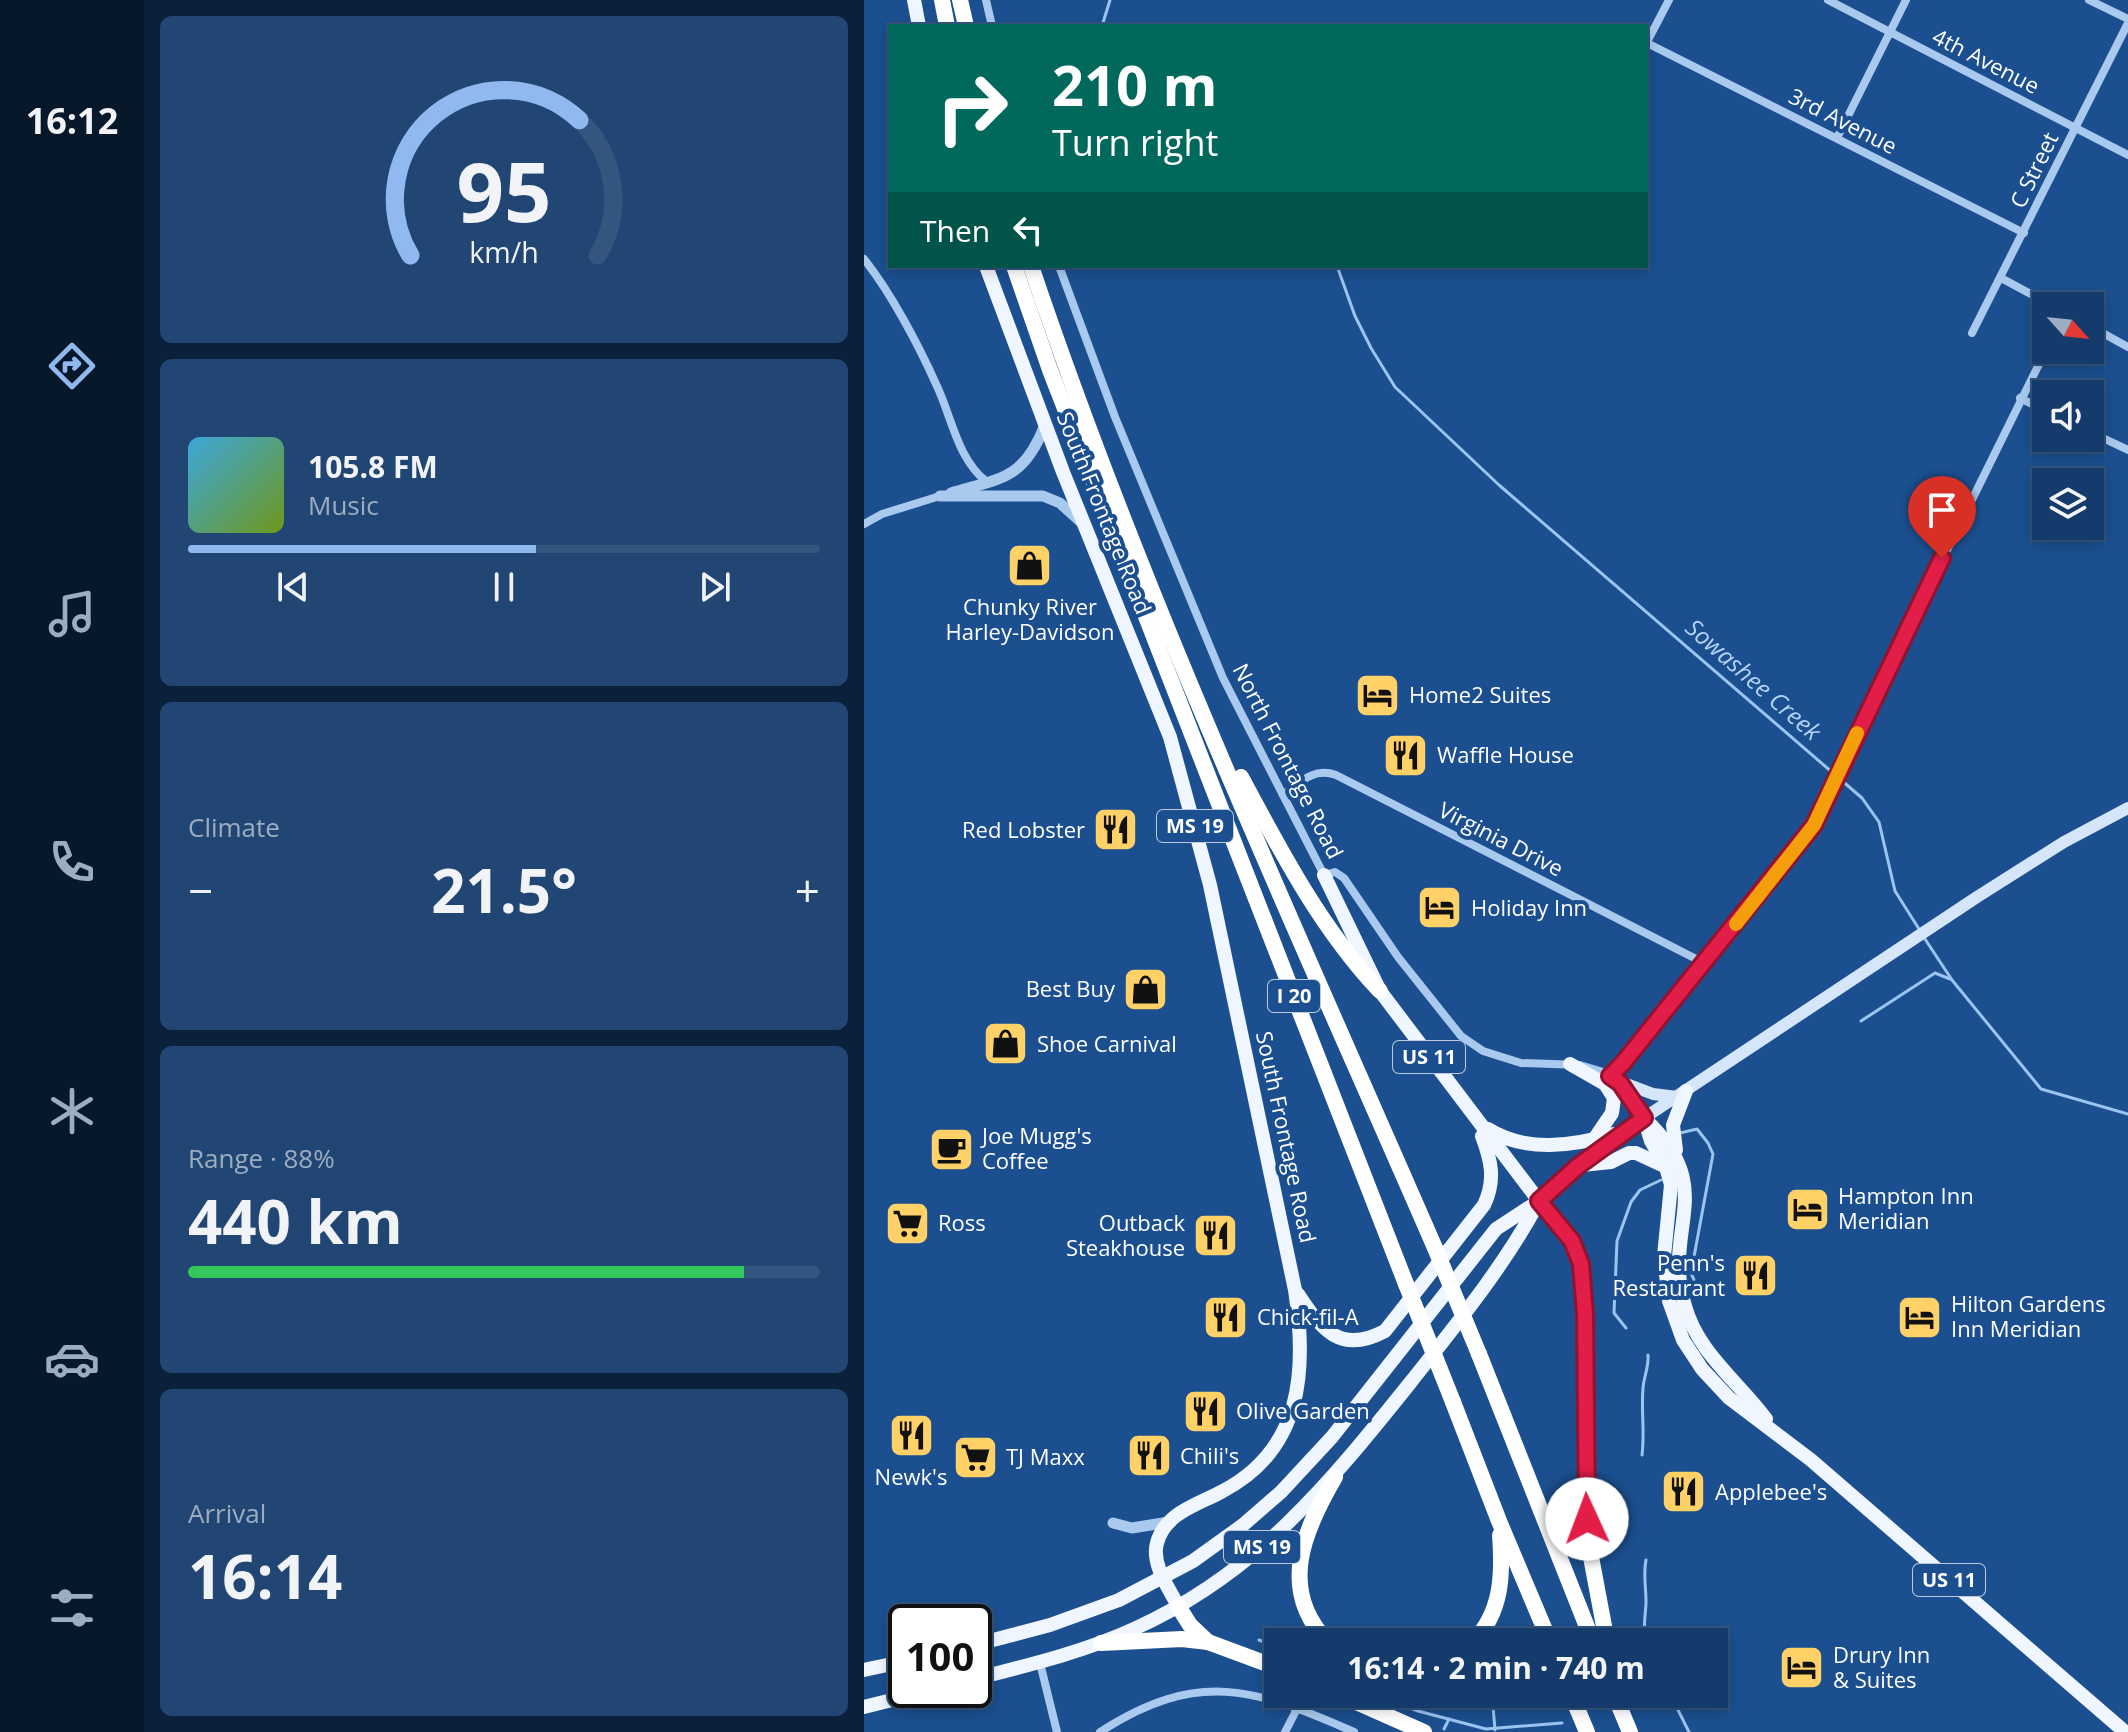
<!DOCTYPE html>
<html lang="en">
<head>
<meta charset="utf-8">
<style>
  body { margin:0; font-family:"Open Sans",sans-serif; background:#214673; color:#f1f3f6; height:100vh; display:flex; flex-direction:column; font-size:30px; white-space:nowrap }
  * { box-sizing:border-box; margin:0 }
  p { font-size:26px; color:#9dadc1 }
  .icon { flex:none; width:44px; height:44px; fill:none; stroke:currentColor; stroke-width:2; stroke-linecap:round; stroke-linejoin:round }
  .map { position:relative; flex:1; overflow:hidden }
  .details { display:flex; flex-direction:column; gap:16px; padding:16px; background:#0b203b; width:720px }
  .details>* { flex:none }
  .banner { position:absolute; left:24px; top:24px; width:760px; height:244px; border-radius:0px; box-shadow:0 4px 12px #0003,0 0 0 2px #33557e; background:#00695c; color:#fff; overflow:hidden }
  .needle { width:52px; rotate:117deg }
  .controls { position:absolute; left:1168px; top:292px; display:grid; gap:16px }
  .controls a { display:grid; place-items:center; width:72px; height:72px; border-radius:0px; background:#143b6b; box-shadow:0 4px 12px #0003,0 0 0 2px #33557e; font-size:40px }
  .speed { position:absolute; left:24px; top:1604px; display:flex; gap:16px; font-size:40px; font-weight:700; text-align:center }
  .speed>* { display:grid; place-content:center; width:104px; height:104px; border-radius:50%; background:#143b6b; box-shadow:0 4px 12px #0003,0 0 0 2px #33557e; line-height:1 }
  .speed .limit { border:4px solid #111; border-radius:12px; background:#fff; color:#111 }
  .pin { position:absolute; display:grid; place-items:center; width:68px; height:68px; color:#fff; margin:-82px -34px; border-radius:50% 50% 50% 0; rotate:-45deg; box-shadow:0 0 8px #0007 }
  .pin .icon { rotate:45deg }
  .me { position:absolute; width:88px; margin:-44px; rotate:358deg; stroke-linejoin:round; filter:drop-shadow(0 0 6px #0008) }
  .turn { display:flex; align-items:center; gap:28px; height:168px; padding:0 32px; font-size:36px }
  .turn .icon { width:104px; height:104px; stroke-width:2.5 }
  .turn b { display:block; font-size:56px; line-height:68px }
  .then { display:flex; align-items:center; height:76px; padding:0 32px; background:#0003; gap:16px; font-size:30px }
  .big { font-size:60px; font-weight:700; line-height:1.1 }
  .details .tile { flex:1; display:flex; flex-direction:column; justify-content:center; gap:12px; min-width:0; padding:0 28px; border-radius:12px; background:#214673 }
  .details .dial { align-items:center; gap:0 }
  .dial svg { height:208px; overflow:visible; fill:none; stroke:#33557e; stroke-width:7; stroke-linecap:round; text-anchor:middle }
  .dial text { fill:#f1f3f6; stroke:none }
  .song { display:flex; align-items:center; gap:24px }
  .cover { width:96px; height:96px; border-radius:12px; background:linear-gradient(135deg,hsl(200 70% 55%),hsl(80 70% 35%)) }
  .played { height:8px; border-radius:4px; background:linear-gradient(90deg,#90b9f0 55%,#33557e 55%) }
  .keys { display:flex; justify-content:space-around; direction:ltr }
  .heat { display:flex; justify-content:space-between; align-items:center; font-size:44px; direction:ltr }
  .charge { height:12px; border-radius:6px; background:linear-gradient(90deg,#34c759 88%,#33557e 0) }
  .trip { position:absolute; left:400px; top:1628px; width:464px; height:80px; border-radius:0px; background:#143b6b; box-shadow:0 4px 12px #0003,0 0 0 2px #33557e; font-weight:700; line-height:80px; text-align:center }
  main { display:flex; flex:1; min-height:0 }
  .dock { display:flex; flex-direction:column; width:144px; justify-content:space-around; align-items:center; background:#08182b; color:#9dadc1 }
  .dock .icon { width:56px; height:56px }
  .dock .on { color:#90b9f0 }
  .dock b { font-size:36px; color:#f1f3f6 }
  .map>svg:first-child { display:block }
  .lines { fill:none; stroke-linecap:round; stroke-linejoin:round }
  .stream { stroke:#9cc4f0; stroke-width:3 }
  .minor { stroke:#a9c9ee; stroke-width:8 }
  .tertiary { stroke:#a9c9ee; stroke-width:11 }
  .secondary { stroke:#d6e6fa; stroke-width:12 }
  .primary { stroke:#f0f6ff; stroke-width:14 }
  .motorway { stroke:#fff; stroke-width:16 }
  .motorway-bridge { stroke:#fff; stroke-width:16 }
  .route-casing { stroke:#92132f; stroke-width:20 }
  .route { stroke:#e11d48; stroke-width:14 }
  .slow { stroke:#f59e0b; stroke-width:14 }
  .labels { text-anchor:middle; stroke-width:8; stroke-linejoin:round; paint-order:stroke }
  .shield { fill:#1b4f8f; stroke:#bbcadd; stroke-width:2 }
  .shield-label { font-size:20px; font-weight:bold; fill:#fff }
  .street-label { font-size:22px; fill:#fff; stroke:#1b4f8f }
  .poi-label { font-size:22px; fill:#fff; stroke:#1b4f8f; text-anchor:start }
  .water-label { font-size:24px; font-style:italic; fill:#b5d3f5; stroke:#1b4f8f }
</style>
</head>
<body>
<main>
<nav class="dock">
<b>16:12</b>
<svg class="icon on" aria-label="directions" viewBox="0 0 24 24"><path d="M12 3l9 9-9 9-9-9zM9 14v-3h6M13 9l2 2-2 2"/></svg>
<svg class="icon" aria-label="music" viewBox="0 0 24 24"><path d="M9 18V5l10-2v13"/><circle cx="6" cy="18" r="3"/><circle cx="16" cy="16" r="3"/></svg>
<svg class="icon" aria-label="phone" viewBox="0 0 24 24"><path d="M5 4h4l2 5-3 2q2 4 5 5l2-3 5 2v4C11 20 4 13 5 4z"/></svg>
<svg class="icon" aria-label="climate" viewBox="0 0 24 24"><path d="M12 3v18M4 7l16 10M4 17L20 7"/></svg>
<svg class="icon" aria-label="car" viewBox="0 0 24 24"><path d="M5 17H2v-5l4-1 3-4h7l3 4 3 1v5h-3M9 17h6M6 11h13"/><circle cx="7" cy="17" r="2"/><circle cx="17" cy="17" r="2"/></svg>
<svg class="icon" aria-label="filters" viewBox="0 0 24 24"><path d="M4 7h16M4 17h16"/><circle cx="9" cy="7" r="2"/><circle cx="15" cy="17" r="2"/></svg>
</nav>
<section class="details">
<div class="tile dial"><svg viewBox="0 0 100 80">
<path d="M14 69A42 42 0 1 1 86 69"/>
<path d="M14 69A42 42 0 0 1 79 17" stroke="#90b9f0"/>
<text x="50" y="56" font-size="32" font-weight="700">95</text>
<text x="50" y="72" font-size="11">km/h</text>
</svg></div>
<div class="tile">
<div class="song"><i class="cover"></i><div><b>105.8 FM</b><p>Music</p></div></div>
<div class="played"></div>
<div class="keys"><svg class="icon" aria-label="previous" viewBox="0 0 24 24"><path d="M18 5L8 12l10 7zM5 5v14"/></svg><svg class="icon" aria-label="pause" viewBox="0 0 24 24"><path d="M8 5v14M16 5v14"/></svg><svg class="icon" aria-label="next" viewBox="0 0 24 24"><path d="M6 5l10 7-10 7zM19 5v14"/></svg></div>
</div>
<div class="tile"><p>Climate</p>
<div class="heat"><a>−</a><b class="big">21.5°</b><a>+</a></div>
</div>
<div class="tile"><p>Range · 88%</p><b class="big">440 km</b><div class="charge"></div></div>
<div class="tile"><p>Arrival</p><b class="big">16:14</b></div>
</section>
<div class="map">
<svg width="1264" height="1732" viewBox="0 0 1264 1732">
  <rect width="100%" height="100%" fill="#1b4f8f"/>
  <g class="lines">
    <g class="stream">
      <path d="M238 26 246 0"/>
      <path d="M473 266 491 316 507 348 531 387 635 485 998 798 1015 822 1031 891 1055 929"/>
      <path d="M1059 936 1088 980 1177 1089 1264 1114"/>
      <path d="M997 1021 1071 973 1086 979"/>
      <path d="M816 1133 833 1129 844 1143 849 1154 827 1273 830 1280 826 1293"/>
      <path d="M762 1328 750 1313 753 1241 767 1202 776 1190 797 1180"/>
      <path d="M778 1455C781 1433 777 1411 779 1388 780 1376 785 1367 784 1355"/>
      <path d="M782 1560C779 1574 782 1587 782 1601 782 1615 778 1627 782 1642"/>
      <path d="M395 1640 414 1648"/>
      <path d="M511 1694 554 1711 622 1729 698 1723"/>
      <path d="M628 1694 631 1730"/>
      <path d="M806 1694 825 1732"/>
      <path d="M772 1695 775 1694"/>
      <path d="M580 1729 585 1719"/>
    </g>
    <g class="minor">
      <path d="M122 0 128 26"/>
      <path d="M964 0 1264 155"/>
      <path d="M1225 0 1264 19"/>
      <path d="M783 43 1160 233"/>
      <path d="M782 44 805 0"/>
      <path d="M973 138 1042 0"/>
      <path d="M0 259C27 293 54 344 72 384 88 417 93 459 123 482"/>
      <path d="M195 266 251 417 359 678 460 875 471 872 480 878 534 957 597 1036 619 1051 657 1063 716 1065 739 1072 756 1083 780 1118"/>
      <path d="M1137 278 1189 306"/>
      <path d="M1226 326 1264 347"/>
      <path d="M1108 333 1264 23"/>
      <path d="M1156 398 1182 411"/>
      <path d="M1226 432 1264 450"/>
      <path d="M0 524 18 514 76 496"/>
      <path d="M419 795C436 782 450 767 472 775L840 963"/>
      <path d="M746 1076 759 1063 950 825 1000 718 1182 350"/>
      <path d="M176 1663 193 1732"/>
      <path d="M236 1732C334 1669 390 1688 490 1732"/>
      <path d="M421 1732 434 1707"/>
    </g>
    <g class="tertiary">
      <path d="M87 493C138 478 160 479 181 425"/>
      <path d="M76 496H179L196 503 218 523"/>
      <path d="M249 1523 268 1528 305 1522"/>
    </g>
    <g class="secondary">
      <path d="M752 1080 789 1094 813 1097"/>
      <path d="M780 1118 1113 897 1200 842 1264 808"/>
    </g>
    <g class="primary">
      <path d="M50 0 55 26"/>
      <path d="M122 266 199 472 306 737 346 885 431 1290C443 1370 439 1450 357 1492 333 1505 301 1513 293 1543 287 1564 305 1588 314 1606"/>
      <path d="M460 875 516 991 675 1201"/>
      <path d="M706 1064 741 1084 750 1098 748 1113 729 1141"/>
      <path d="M780 1118 787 1141 802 1167 807 1185 800 1256 805 1301 819 1340 838 1369 865 1398 947 1460 1261 1732"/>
      <path d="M780 1118C857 1190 797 1226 821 1306 834 1353 874 1381 902 1419"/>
      <path d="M624 1129C662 1153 709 1146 750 1134"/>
      <path d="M812 1150 809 1125 822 1091"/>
      <path d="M718 1165 747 1162 765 1153H772L800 1166"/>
      <path d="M434 1294C457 1329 476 1355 521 1331L620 1205C632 1180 627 1160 618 1136"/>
      <path d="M110 1645 186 1625 255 1600 329 1561 379 1525 417 1492 468 1437 632 1229 675 1201 714 1166 780 1118"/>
      <path d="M0 1670 42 1661"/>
      <path d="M110 1679C165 1665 220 1652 272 1628 393 1573 465 1484 546 1383 591 1326 638 1269 673 1205"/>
      <path d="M0 1707 68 1690"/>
    </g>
    <g class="motorway">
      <path d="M78 0 83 26"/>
      <path d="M96 0 102 26"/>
      <path d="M150 266 186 370 542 1284"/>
      <path d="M167 266C280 601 430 924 571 1248"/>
      <path d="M377 777C417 852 458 930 516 991"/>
      <path d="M675 1201 708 1241 717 1264 721 1314 724 1541 743 1642"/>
      <path d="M615 1354 729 1642"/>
      <path d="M589 1402 635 1521 686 1642"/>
      <path d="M314 1606 326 1625 344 1642"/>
      <path d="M464 1642C413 1590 440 1530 471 1477"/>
      <path d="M609 1642C638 1612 639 1575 636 1535"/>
      <path d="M237 1643 318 1639 344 1642 414 1668"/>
      <path d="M474 1694 560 1732"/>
      <path d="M707 1694 723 1732"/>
      <path d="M750 1694 766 1732"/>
    </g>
    <g class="motorway-bridge">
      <path d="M571 1248 615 1354"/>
      <path d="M542 1284 589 1402"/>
    </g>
  </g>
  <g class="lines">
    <defs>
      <path id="route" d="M723 1519 721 1314 717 1264 708 1241 675 1201 714 1166 780 1118 756 1083 746 1076 759 1063 950 825 1078 558"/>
    </defs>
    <use href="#route" class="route-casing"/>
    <use href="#route" class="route"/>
    <path class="slow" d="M872 924 950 825 993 733"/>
  </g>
  <defs>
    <symbol id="shop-square" viewBox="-11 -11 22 22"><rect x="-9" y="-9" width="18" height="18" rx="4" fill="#ffd166" stroke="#1b4f8f"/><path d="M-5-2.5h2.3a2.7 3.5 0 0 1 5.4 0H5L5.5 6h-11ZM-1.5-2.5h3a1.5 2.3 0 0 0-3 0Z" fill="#111"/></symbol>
    <symbol id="hotel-square" viewBox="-11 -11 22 22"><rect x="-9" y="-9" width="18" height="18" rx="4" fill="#ffd166" stroke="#1b4f8f"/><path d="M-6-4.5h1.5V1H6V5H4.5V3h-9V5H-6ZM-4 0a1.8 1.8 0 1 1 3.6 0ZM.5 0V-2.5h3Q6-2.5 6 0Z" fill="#111"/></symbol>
    <symbol id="restaurant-square" viewBox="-11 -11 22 22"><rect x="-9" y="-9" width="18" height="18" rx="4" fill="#ffd166" stroke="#1b4f8f"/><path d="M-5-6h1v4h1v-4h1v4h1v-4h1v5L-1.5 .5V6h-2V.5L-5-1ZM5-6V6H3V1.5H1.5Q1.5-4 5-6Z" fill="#111"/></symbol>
    <symbol id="cafe-square" viewBox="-11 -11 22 22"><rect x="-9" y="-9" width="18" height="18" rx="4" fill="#ffd166" stroke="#1b4f8f"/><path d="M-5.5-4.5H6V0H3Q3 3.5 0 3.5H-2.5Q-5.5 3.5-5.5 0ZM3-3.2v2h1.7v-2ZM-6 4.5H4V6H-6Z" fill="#111"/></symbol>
    <symbol id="supermarket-square" viewBox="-11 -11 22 22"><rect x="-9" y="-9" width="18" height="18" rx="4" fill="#ffd166" stroke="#1b4f8f"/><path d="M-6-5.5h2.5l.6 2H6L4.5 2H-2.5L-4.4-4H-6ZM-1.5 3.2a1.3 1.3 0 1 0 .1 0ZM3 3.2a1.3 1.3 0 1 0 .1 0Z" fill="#111"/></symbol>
  </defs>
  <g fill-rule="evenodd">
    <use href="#shop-square" x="140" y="540" width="51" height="51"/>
    <use href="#hotel-square" x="488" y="670" width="51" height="51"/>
    <use href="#restaurant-square" x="516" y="730" width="51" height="51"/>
    <use href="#restaurant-square" x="226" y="804" width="51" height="51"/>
    <use href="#hotel-square" x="550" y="882" width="51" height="51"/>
    <use href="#shop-square" x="256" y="964" width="51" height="51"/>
    <use href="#shop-square" x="116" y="1018" width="51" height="51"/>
    <use href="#cafe-square" x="62" y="1124" width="51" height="51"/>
    <use href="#hotel-square" x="918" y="1184" width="51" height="51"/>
    <use href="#supermarket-square" x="18" y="1198" width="51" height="51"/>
    <use href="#restaurant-square" x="326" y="1210" width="51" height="51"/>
    <use href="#restaurant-square" x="866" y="1250" width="51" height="51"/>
    <use href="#restaurant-square" x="336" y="1292" width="51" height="51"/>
    <use href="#hotel-square" x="1030" y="1292" width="51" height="51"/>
    <use href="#restaurant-square" x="316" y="1386" width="51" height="51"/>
    <use href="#restaurant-square" x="22" y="1410" width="51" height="51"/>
    <use href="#restaurant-square" x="260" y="1430" width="51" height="51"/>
    <use href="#supermarket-square" x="86" y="1432" width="51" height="51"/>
    <use href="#restaurant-square" x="794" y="1466" width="51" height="51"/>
    <use href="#hotel-square" x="912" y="1642" width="51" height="51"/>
  </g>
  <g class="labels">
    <g class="shield">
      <rect x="293" y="810" width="76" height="32" rx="6"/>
      <rect x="404" y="980" width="52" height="32" rx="6"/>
      <rect x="529" y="1041" width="72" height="32" rx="6"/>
      <rect x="360" y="1531" width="76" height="32" rx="6"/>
      <rect x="1049" y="1564" width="72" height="32" rx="6"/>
    </g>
    <g class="shield-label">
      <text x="331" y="833">MS 19</text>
      <text x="430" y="1003">I 20</text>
      <text x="565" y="1064">US 11</text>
      <text x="398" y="1554">MS 19</text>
      <text x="1085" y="1587">US 11</text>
    </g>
    <g class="street-label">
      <text transform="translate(1122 61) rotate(27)" y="8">4th Avenue</text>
      <text transform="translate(979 121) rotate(27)" y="8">3rd Avenue</text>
      <text transform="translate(1170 170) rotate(-64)" y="8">C Street</text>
      <text transform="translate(240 513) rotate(68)" y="8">South Frontage Road</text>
      <text transform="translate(424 761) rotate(63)" y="8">North Frontage Road</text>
      <text transform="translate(637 839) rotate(27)" y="8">Virginia Drive</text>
      <text transform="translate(422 1137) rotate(78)" y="8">South Frontage Road</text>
    </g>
    <g class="poi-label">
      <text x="166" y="615" text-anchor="middle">Chunky River<tspan x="166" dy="25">Harley-Davidson</tspan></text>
      <text x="545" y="703">Home2 Suites</text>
      <text x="573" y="763">Waffle House</text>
      <text x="221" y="838" text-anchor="end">Red Lobster</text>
      <text x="607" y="916">Holiday Inn</text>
      <text x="251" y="997" text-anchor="end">Best Buy</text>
      <text x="173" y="1052">Shoe Carnival</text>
      <text x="118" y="1144">Joe Mugg's<tspan x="118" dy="25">Coffee</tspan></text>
      <text x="974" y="1204">Hampton Inn<tspan x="974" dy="25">Meridian</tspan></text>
      <text x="74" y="1231">Ross</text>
      <text x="321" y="1231" text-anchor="end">Outback<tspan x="321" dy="25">Steakhouse</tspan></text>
      <text x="861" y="1271" text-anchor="end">Penn's<tspan x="861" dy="25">Restaurant</tspan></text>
      <text x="1087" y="1312">Hilton Gardens<tspan x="1087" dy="25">Inn Meridian</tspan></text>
      <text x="393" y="1325">Chick-fil-A</text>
      <text x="372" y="1419">Olive Garden</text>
      <text x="316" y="1464">Chili's</text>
      <text x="142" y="1465">TJ Maxx</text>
      <text x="47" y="1485" text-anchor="middle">Newk's</text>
      <text x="851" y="1500">Applebee's</text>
      <text x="969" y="1663">Drury Inn<tspan x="969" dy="25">&amp; Suites</tspan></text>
    </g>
    <g class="water-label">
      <text transform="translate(889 680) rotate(41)" y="8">Sowashee Creek</text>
    </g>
  </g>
</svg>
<div class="controls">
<a><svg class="needle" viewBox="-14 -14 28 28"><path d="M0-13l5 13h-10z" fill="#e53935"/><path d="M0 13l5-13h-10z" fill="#9dadc1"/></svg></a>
<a><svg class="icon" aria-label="sound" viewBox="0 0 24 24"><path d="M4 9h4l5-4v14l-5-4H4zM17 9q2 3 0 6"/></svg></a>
<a><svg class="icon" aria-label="layers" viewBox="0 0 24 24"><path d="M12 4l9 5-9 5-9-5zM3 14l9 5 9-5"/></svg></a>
</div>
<div class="speed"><div class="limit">100</div></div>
<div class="pin" style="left:1078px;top:558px;background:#d93025"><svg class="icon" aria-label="arrive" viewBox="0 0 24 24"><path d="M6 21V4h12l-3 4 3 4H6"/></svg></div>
<svg class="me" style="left:723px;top:1519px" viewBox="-20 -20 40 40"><circle r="19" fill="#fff"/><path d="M0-13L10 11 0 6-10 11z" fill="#e11d48"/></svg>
<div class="trip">16:14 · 2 min · 740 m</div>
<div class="banner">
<div class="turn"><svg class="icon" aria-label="right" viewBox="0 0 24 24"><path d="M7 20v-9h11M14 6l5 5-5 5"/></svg><div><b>210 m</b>Turn right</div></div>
<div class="then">Then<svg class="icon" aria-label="left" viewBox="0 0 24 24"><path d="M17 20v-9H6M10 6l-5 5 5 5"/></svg></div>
</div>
</div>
</main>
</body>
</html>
